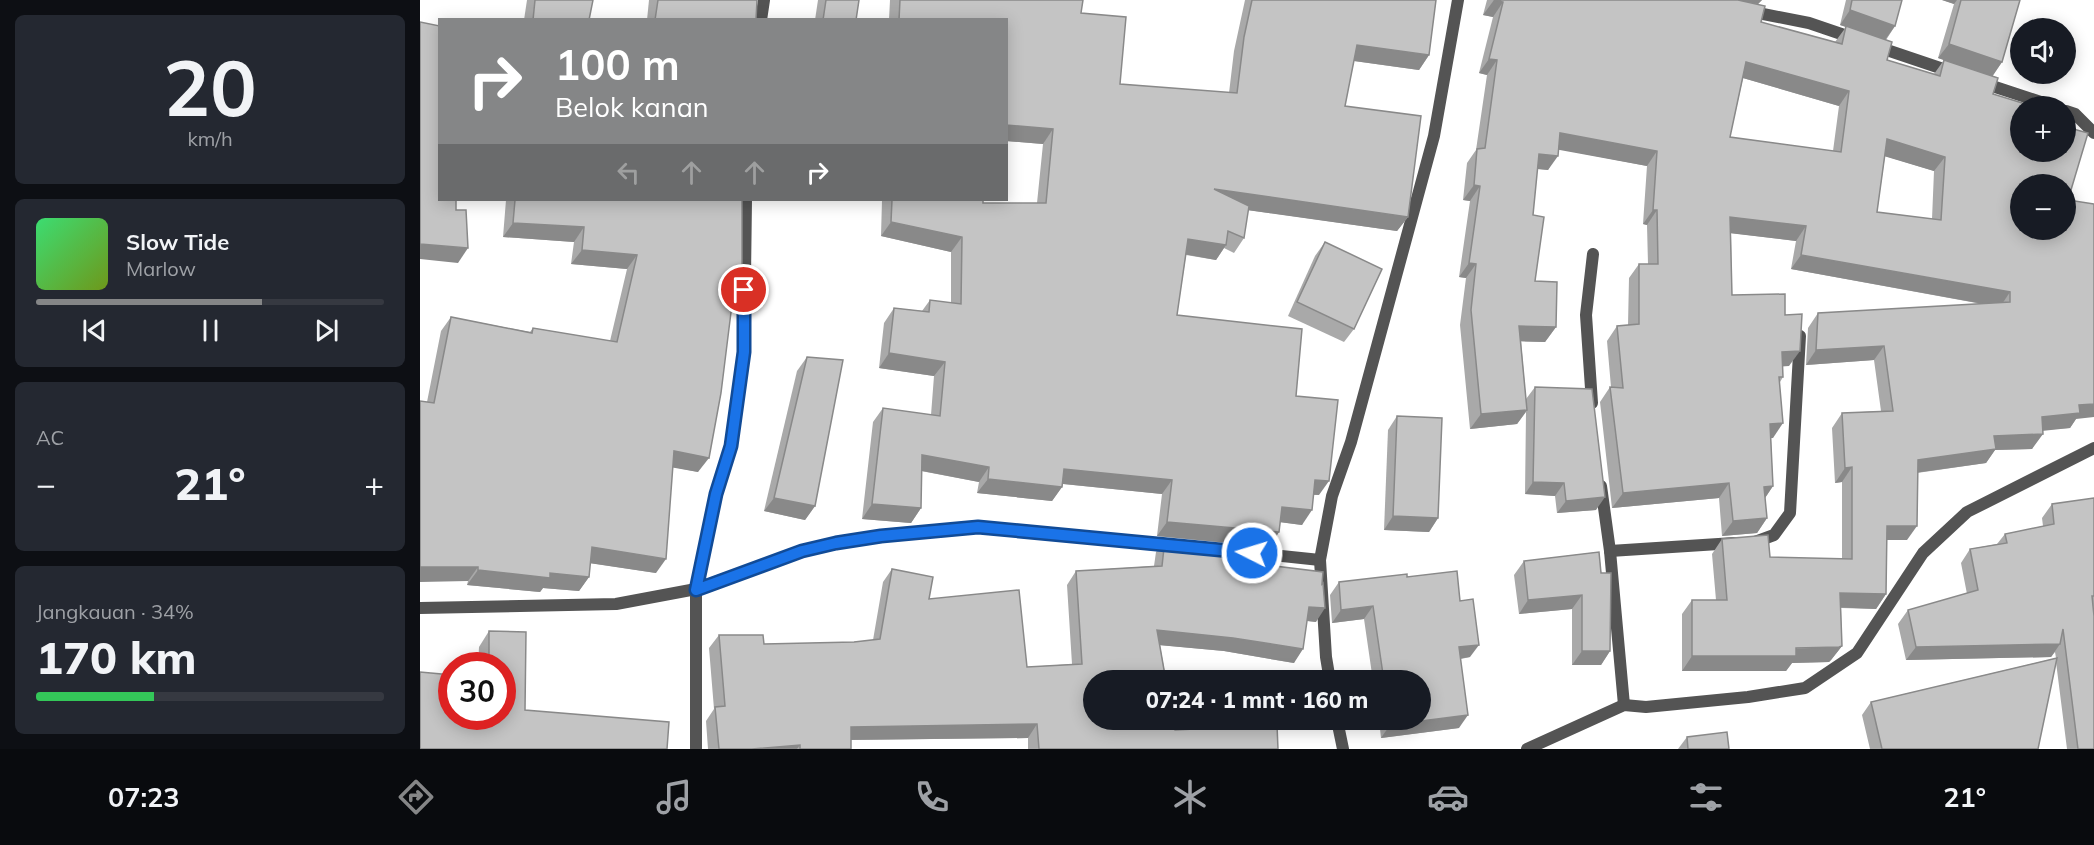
<!DOCTYPE html>
<html lang="id">
<head>
<meta charset="utf-8">
<style>
  body { margin:0; font-family:Mulish,sans-serif; background:#242831; color:#f1f3f6; height:100vh; display:flex; flex-direction:column; font-size:22px; white-space:nowrap }
  * { box-sizing:border-box; margin:0 }
  p { font-size:20px; color:#9ea1a6 }
  .icon { flex:none; width:33px; height:33px; fill:none; stroke:currentColor; stroke-width:2; stroke-linecap:round; stroke-linejoin:round }
  .map { position:relative; flex:1; overflow:hidden }
  .side { display:flex; flex-direction:column; gap:15px; padding:15px; background:#0d0f14; width:420px }
  .side>* { flex:none }
  .top-card { position:absolute; left:18px; top:18px; width:570px; height:183px; border-radius:0px; box-shadow:0 3px 15px #0003; background:#858687; color:#fff; overflow:hidden }
  .tools { position:absolute; left:1590px; top:18px; display:grid; gap:12px }
  .tools a { display:grid; place-items:center; width:66px; height:66px; border-radius:50%; background:#171b24; box-shadow:0 3px 15px #0003; font-size:30px }
  .speed { position:absolute; left:18px; top:652px; display:flex; gap:12px; font-size:30px; font-weight:700; text-align:center }
  .speed>* { display:grid; place-content:center; width:78px; height:78px; border-radius:50%; background:#171b24; box-shadow:0 3px 15px #0003; line-height:1 }
  .speed .limit { border:9px solid #d22; background:#fff; color:#111 }
  .pin { position:absolute; display:grid; place-items:center; width:51px; height:51px; color:#fff; margin:-26px; border:3px solid #fff; border-radius:50%; box-shadow:0 2px 6px #0007 }
  .me { position:absolute; width:66px; margin:-33px; rotate:275deg; stroke-linejoin:round; filter:drop-shadow(0 0 4px #0008) }
  .turn { display:flex; align-items:center; gap:21px; height:126px; padding:0 18px; font-size:27px }
  .turn .icon { width:78px; height:78px; stroke-width:2.5 }
  .turn b { display:block; font-size:42px; line-height:51px }
  .lanes { display:flex; align-items:center; height:57px; padding:0 18px; background:#0003; justify-content:center; gap:30px; direction:ltr }
  .lanes .off { opacity:.35 }
  .big { font-size:45px; font-weight:800; line-height:1.1 }
  .side .card { flex:1; display:flex; flex-direction:column; justify-content:center; gap:9px; min-width:0; padding:0 21px; border-radius:9px; background:#242831 }
  .side .dial { align-items:center; gap:0 }
  .dial b { font-size:78px; line-height:1 }
  .song { display:flex; align-items:center; gap:18px }
  .cover { width:72px; height:72px; border-radius:9px; background:linear-gradient(135deg,hsl(140 70% 55%),hsl(80 70% 35%)) }
  .played { height:6px; border-radius:3px; background:linear-gradient(90deg,#858687 65%,#363941 65%) }
  .keys { display:flex; justify-content:space-around; direction:ltr }
  .heat { display:flex; justify-content:space-between; align-items:center; font-size:33px; direction:ltr }
  .charge { height:9px; border-radius:4px; background:linear-gradient(90deg,#34c759 34%,#363941 0) }
  .trip { position:absolute; left:663px; top:670px; width:348px; height:60px; border-radius:30px; background:#171b24; box-shadow:0 3px 15px #0003; font-weight:800; line-height:60px; text-align:center }
  .tab-bar { display:flex; height:96px; justify-content:space-around; align-items:center; background:#090b0e; color:#9ea1a6 }
  .tab-bar .icon { width:42px; height:42px }
  .tab-bar .active { color:#858687 }
  .tab-bar b { font-size:27px; color:#f1f3f6 }
  main { display:flex; flex:1; min-height:0 }
  .map>svg:first-child { display:block }
  .lines { fill:none; stroke-linecap:round; stroke-linejoin:round }
  .street { stroke:#545454; stroke-width:12 }
  .wall { fill:#a9a9a9; fill-rule:evenodd }
  .shaded-wall { fill:#898989 }
  .building { fill:#c4c4c4; stroke:#898989; stroke-width:1.5; fill-rule:evenodd }
  .route-casing { stroke:#114b97; stroke-width:15 }
  .route { stroke:#1a73e8; stroke-width:10 }
</style>
</head>
<body>
<main>
<section class="side">
<div class="card dial"><b>20</b><p>km/h</p></div>
<div class="card">
<div class="song"><i class="cover"></i><div><b>Slow Tide</b><p>Marlow</p></div></div>
<div class="played"></div>
<div class="keys"><svg class="icon" aria-label="previous" viewBox="0 0 24 24"><path d="M18 5L8 12l10 7zM5 5v14"/></svg><svg class="icon" aria-label="pause" viewBox="0 0 24 24"><path d="M8 5v14M16 5v14"/></svg><svg class="icon" aria-label="next" viewBox="0 0 24 24"><path d="M6 5l10 7-10 7zM19 5v14"/></svg></div>
</div>
<div class="card"><p>AC</p>
<div class="heat"><a>−</a><b class="big">21°</b><a>+</a></div>
</div>
<div class="card"><p>Jangkauan · 34%</p><b class="big">170 km</b><div class="charge"></div></div>
</section>
<div class="map">
<svg width="1674" height="749" viewBox="0 0 1674 749">
  <rect width="100%" height="100%" fill="#fff"/>
  <g class="lines">
    <g class="street">
      <path d="M1328 11 1389 23 1436 39"/>
      <path d="M341 20 344 0"/>
      <path d="M1455 46 1532 72"/>
      <path d="M1560 82 1633 106"/>
      <path d="M1646 111 1655 114 1674 133"/>
      <path d="M1172 403 1166 315 1173 254"/>
      <path d="M1181 486 1190 551 1204 705"/>
      <path d="M1335 542 1354 535 1370 513 1380 336"/>
      <path d="M1190 551 1314 543"/>
      <path d="M842 554 900 560"/>
      <path d="M0 608 196 604 276 589 382 551 416 543 461 536 558 527 756 546"/>
      <path d="M910 681 906 657 900 560 912 496 931 442 1014 136 1038 0"/>
      <path d="M917 720 923 749"/>
      <path d="M276 749V589L296 494 311 446 324 352 326 200"/>
      <path d="M1107 749 1204 705 1226 707 1328 697 1385 688 1437 653 1503 553 1547 512 1674 448"/>
    </g>
  </g>
  <g class="wall">
    <path d="M107 0H173L169 20H104Z"/>
    <path d="M229 0H337L336 20H227Z"/>
    <path d="M398 0H439L436 20H395Z"/>
    <path d="M470 0H663L661 13 700 84 809 93 814 51 825 0H1016L1009 55 999 70 934 61 925 106 988 217 977 231 828 210 824 238 814 253 804 248 796 260 766 255 757 315 876 396 899 495H894L882 525 860 522 859 532 849 547 737 536 742 494 643 484 642 487 632 501 557 493 559 482 501 471V508L491 523 442 519 453 422 463 408 511 415 514 376 459 368 464 323 474 308 502 311 510 300 531 303V252L461 236 462 200H563V203H617L623 144 586 141V20H469Z"/>
    <path d="M1067 0H1342L1338 4 1341 22 1415 42 1426 27 1420 25 1426 0H1482L1475 26 1466 40 1467 60 1514 74 1524 60 1518 58 1534 4 1522 0H1600L1582 62 1572 76 1573 94 1600 106 1648 200 1656 419 1650 428 1622 430 1612 449 1575 450 1566 463 1497 473 1487 540H1467L1466 594 1456 609 1421 608 1422 646 1411 660 1409 662 1372 663 1366 671H1262V614L1272 600H1296L1292 554 1302 539 1350 557 1422 559V482L1415 483 1412 428 1422 413 1461 411 1454 360 1386 365 1388 328 1398 313 1562 304 1371 269 1376 241 1311 233 1312 295 1365 315 1369 366H1363V377L1360 382 1353 438H1351L1353 486 1345 498 1347 518 1337 533 1302 536 1299 498 1192 508 1180 402 1190 387H1191L1187 341 1197 326 1208 325 1209 278 1219 264H1228L1227 225 1223 224 1227 166 1139 149 1128 170 1117 169 1113 215 1115 281 1136 327 1125 342 1101 341 1106 399 1115 387 1176 510 1137 513 1135 496 1105 494 1106 412 1097 424 1050 429 1040 325 1046 278 1039 277 1050 201 1043 200 1047 163 1056 150 1067 75 1059 73 1073 17 1063 15ZM1323 78 1419 106 1413 151 1310 137ZM1465 156 1514 171 1512 219 1457 212Z"/>
    <path d="M86 200H322L315 282 278 472 253 467 236 573 170 563 169 577 159 591 123 588 120 592 47 585 48 581 7 402 21 331 31 317 110 332 113 328 190 341 207 269 151 264 154 242 83 237Z"/>
    <path d="M905 242 934 329 924 342 868 316 895 256Z"/>
    <path d="M387 357 395 506 385 520 344 511 377 371Z"/>
    <path d="M977 416 1018 518 1009 532 964 530 968 430Z"/>
    <path d="M1674 498V749H1647L1636 662 1618 749H1450L1442 715 1451 702 1636 658 1635 652 1631 657 1486 660 1478 624 1488 610 1547 594 1541 563 1550 549 1577 544 1585 534 1623 526 1622 518 1632 504Z"/>
    <path d="M745 539 855 566 896 622 887 621 874 663 804 651 740 645 755 730 858 749H608V738L431 740V749H288L286 721 294 709 289 648 299 635 344 644 434 642 453 640 463 582 472 569 509 599 607 667 652 664 647 585 656 571 734 566 736 552Z"/>
    <path d="M1179 552 1190 651 1181 665H1152V609L1099 614 1094 575 1104 561Z"/>
    <path d="M987 577 1040 601 1050 657 1041 659 1039 728 961 738 959 720H1000V681H953L944 619 912 623 910 595 919 582Z"/>
    <path d="M69 631 105 710 32 717 82 666H58L59 647Z"/>
    <path d="M1267 737 1309 749H1258Z"/>
  </g>
  <g class="shaded-wall">
    <path d="M1074 0 1083 2 1073 17 1063 15Z"/>
    <path d="M1316 0H1342L1338 4Z"/>
    <path d="M1522 0H1537L1534 4Z"/>
    <path d="M1430 10 1475 26 1465 40 1420 25Z"/>
    <path d="M1529 44 1582 62 1572 77 1518 58Z"/>
    <path d="M937 45 1009 55 999 70 927 60Z"/>
    <path d="M1069 59 1077 60 1067 75 1059 73Z"/>
    <path d="M1326 62 1429 91 1419 106 1316 76Z"/>
    <path d="M586 125 633 129 623 144 586 141Z"/>
    <path d="M1140 133 1237 151 1227 166 1129 148Z"/>
    <path d="M1467 139 1525 157 1514 171 1457 154Z"/>
    <path d="M1119 154 1138 156 1128 170 1109 168Z"/>
    <path d="M1054 185 1060 186 1050 201 1043 200Z"/>
    <path d="M794 189 988 217 977 231 783 204Z"/>
    <path d="M1233 210H1237L1227 225 1223 224Z"/>
    <path d="M1310 217 1386 226 1376 241 1300 232Z"/>
    <path d="M471 222 542 237 531 252 461 236Z"/>
    <path d="M93 223 164 227 154 242 83 237Z"/>
    <path d="M768 239 806 245 796 260 758 253Z"/>
    <path d="M0 244 48 248 38 263 0 259Z"/>
    <path d="M162 250 217 255 207 269 151 264Z"/>
    <path d="M1381 255 1590 292 1580 307 1371 269Z"/>
    <path d="M1049 263 1056 264 1046 278 1039 277Z"/>
    <path d="M316 272 322 273 312 287Z"/>
    <path d="M1099 326 1136 327 1125 342 1089 341Z"/>
    <path d="M1464 346 1454 360 1386 365 1396 350Z"/>
    <path d="M1380 351 1369 366 1352 367 1362 352Z"/>
    <path d="M469 353 525 362 514 376 459 368Z"/>
    <path d="M1674 404V417L1656 419 1650 428 1611 432 1622 417 1659 405Z"/>
    <path d="M1107 410 1097 424 1050 429 1061 414Z"/>
    <path d="M1363 423 1353 438 1340 439 1350 424Z"/>
    <path d="M1623 434 1612 449 1575 450 1566 463 1487 474 1498 460 1574 436Z"/>
    <path d="M254 451 289 458 278 472 244 466Z"/>
    <path d="M502 455 569 467 559 482 492 469Z"/>
    <path d="M1432 467 1422 482 1415 483 1425 468Z"/>
    <path d="M644 469 752 480 742 494 634 483Z"/>
    <path d="M568 479 642 487 632 501 557 493Z"/>
    <path d="M895 480 909 481 899 495 885 494Z"/>
    <path d="M1113 482 1144 483 1135 496 1105 494Z"/>
    <path d="M1309 483 1299 498 1192 508 1203 493Z"/>
    <path d="M1353 486 1343 501 1344 487Z"/>
    <path d="M1185 497 1176 510 1137 513 1146 501Z"/>
    <path d="M354 498 395 506 385 520 344 511Z"/>
    <path d="M452 504 501 508 491 523 442 519Z"/>
    <path d="M862 507 892 510 882 525 851 521Z"/>
    <path d="M973 516 1018 518 1009 532 964 530Z"/>
    <path d="M1347 518 1337 533 1302 536 1313 521Z"/>
    <path d="M747 522 859 532 849 547 737 536Z"/>
    <path d="M1467 526H1497L1487 540H1457Z"/>
    <path d="M172 547 246 559 236 573 162 562Z"/>
    <path d="M0 567H58L48 581 0 582Z"/>
    <path d="M58 570 130 573 169 577 159 591 123 588 120 592 47 585Z"/>
    <path d="M1420 593 1466 594 1456 609 1410 607Z"/>
    <path d="M1162 595 1152 609 1099 614 1108 600Z"/>
    <path d="M953 606 944 619 912 623 921 610Z"/>
    <path d="M889 607 905 608 896 622 880 620Z"/>
    <path d="M737 630 813 638 883 649 874 663 804 651 727 644Z"/>
    <path d="M1640 644 1631 657 1486 660 1496 647Z"/>
    <path d="M1059 645 1050 657 1031 660 1039 647Z"/>
    <path d="M1422 646 1411 660 1409 662 1372 663 1366 671H1262L1272 656Z"/>
    <path d="M1162 651H1190L1181 665H1152Z"/>
    <path d="M1048 715 1039 728 961 738 970 725Z"/>
    <path d="M617 724 608 738 422 740 431 727Z"/>
    <path d="M380 745 377 749H332Z"/>
  </g>
  <g class="building">
    <path d="M115 0H173L169 20H113Z"/>
    <path d="M238 0H337L336 20H235Z"/>
    <path d="M406 0H439L436 20H403Z"/>
    <path d="M480 0H663L661 13 706 17 700 84 817 93 824 37 832 0H1016L1009 55 937 45 925 106 1001 116 988 217 794 189 829 206 824 238 808 231 806 245 768 239 757 315 882 329 876 396 918 400 909 481 895 480 892 510 862 507 859 532 747 522 752 480 644 469 642 487 568 479 569 467 502 455 501 508 452 504 463 408 520 416 525 362 469 353 474 308 509 312 510 300 541 304 542 237 471 222 472 200H563V203H626L633 129 586 125V20H479Z"/>
    <path d="M1074 0H1318L1345 6 1341 22 1422 44 1426 26 1472 42 1467 60 1520 76 1524 60 1578 78 1573 94 1612 106H1600V152H1646V127L1668 133 1648 200 1674 204V404L1659 405 1660 413 1622 417 1623 434 1574 436 1576 449 1498 460 1497 526H1467L1466 594 1420 593 1422 646 1419 647 1376 648V656H1272V600H1307L1302 539 1348 535 1350 557 1432 559V467L1425 468 1422 413 1473 411 1464 346 1396 350 1398 313 1590 302V292L1381 255 1386 226 1310 217 1312 295 1365 294V315L1382 314 1380 351 1362 352 1363 377H1359L1363 423 1350 424 1353 486 1344 487 1347 518 1313 521 1309 483 1203 493 1190 387 1203 388 1197 326 1219 324V264H1238L1237 210H1233L1237 151 1140 133 1138 156 1119 154 1113 215 1124 217 1115 281 1137 282 1136 327 1099 326 1107 410 1061 414 1051 310 1056 264 1049 263 1060 186 1054 185 1057 149 1065 148 1077 60 1069 59 1083 2ZM1326 62 1429 91 1421 152 1310 137ZM1467 139 1525 157 1521 220 1457 212ZM1600 184H1646V230H1600Z"/>
    <path d="M1432 0H1482L1475 26 1430 10Z"/>
    <path d="M1541 0H1600L1582 62 1529 44Z"/>
    <path d="M0 22 20 26V200H36V210H46L48 248 0 244Z"/>
    <path d="M95 200H322V273L316 272 301 393 289 458 254 451 246 559 172 547 169 577 130 573V578L58 570V567H0V401L14 403 31 317 112 333 113 328 197 342 217 255 162 250 164 227 93 223Z"/>
    <path d="M905 242 962 269 934 329 877 302Z"/>
    <path d="M387 357 423 360 395 506 354 498Z"/>
    <path d="M1115 387 1172 389 1185 497 1146 501 1144 483 1113 482Z"/>
    <path d="M977 416 1022 418 1018 518 973 516Z"/>
    <path d="M1674 498V596H1672L1674 616V749H1658L1643 629 1640 644 1496 647 1488 610 1558 590 1550 549 1587 543 1585 534 1634 524 1632 504Z"/>
    <path d="M745 539 856 550 855 566 903 572 902 584 903 583 905 608 889 607 883 649 813 638 737 630 746 681H674V720H753L755 730 857 725 858 749H619L617 724 431 727V749H380V745L332 749H299L295 707 305 706 299 635H343L344 644 434 642 460 639 472 569 513 577 509 599 599 590 607 667 662 664 656 571 742 566Z"/>
    <path d="M1179 552 1181 573H1191L1190 651H1162V595L1108 600 1104 561Z"/>
    <path d="M1037 571 1040 601 1053 599 1059 645 1039 647 1048 715 970 725 969 720H1000V681H964L953 606 921 610 919 582 987 574V577Z"/>
    <path d="M69 631 106 632 105 710 249 722 247 749H0V672L32 675V717H82V666H69Z"/>
    <path d="M1637 658 1618 749H1462L1451 702Z"/>
    <path d="M1307 732 1309 749H1268L1267 737Z"/>
  </g>
  <g class="lines">
    <defs>
      <path id="route" d="M324 290V352L311 446 296 494 276 590 382 551 416 543 461 536 558 527 832 553"/>
    </defs>
    <use href="#route" class="route-casing"/>
    <use href="#route" class="route"/>
  </g>
</svg>
<div class="tools">
<a><svg class="icon" aria-label="sound" viewBox="0 0 24 24"><path d="M4 9h4l5-4v14l-5-4H4zM17 9q2 3 0 6"/></svg></a>
<a>+</a>
<a>−</a>
</div>
<div class="speed"><div class="limit">30</div></div>
<div class="pin" style="left:324px;top:290px;background:#d93025"><svg class="icon" aria-label="arrive" viewBox="0 0 24 24"><path d="M6 21V4h12l-3 4 3 4H6"/></svg></div>
<svg class="me" style="left:832px;top:553px" viewBox="-20 -20 40 40"><circle r="17" fill="#1a73e8" stroke="#fff" stroke-width="3"/><path d="M0-11L8 9 0 5-8 9z" fill="#fff"/></svg>
<div class="trip">07:24 · 1 mnt · 160 m</div>
<div class="top-card">
<div class="turn"><svg class="icon" aria-label="right" viewBox="0 0 24 24"><path d="M7 20v-9h11M14 6l5 5-5 5"/></svg><div><b>100 m</b>Belok kanan</div></div>
<div class="lanes"><svg class="icon off" aria-label="left" viewBox="0 0 24 24"><path d="M17 20v-9H6M10 6l-5 5 5 5"/></svg><svg class="icon off" aria-label="ahead" viewBox="0 0 24 24"><path d="M12 20V5M6 11l6-6 6 6"/></svg><svg class="icon off" aria-label="ahead" viewBox="0 0 24 24"><path d="M12 20V5M6 11l6-6 6 6"/></svg><svg class="icon" aria-label="right" viewBox="0 0 24 24"><path d="M7 20v-9h11M14 6l5 5-5 5"/></svg></div>
</div>
</div>
</main>
<nav class="tab-bar">
<b>07:23</b>
<svg class="icon active" aria-label="directions" viewBox="0 0 24 24"><path d="M12 3l9 9-9 9-9-9zM9 14v-3h6M13 9l2 2-2 2"/></svg>
<svg class="icon" aria-label="music" viewBox="0 0 24 24"><path d="M9 18V5l10-2v13"/><circle cx="6" cy="18" r="3"/><circle cx="16" cy="16" r="3"/></svg>
<svg class="icon" aria-label="phone" viewBox="0 0 24 24"><path d="M5 4h4l2 5-3 2q2 4 5 5l2-3 5 2v4C11 20 4 13 5 4z"/></svg>
<svg class="icon" aria-label="climate" viewBox="0 0 24 24"><path d="M12 3v18M4 7l16 10M4 17L20 7"/></svg>
<svg class="icon" aria-label="car" viewBox="0 0 24 24"><path d="M5 17H2v-5l4-1 3-4h7l3 4 3 1v5h-3M9 17h6M6 11h13"/><circle cx="7" cy="17" r="2"/><circle cx="17" cy="17" r="2"/></svg>
<svg class="icon" aria-label="filters" viewBox="0 0 24 24"><path d="M4 7h16M4 17h16"/><circle cx="9" cy="7" r="2"/><circle cx="15" cy="17" r="2"/></svg>
<b>21°</b>
</nav>
</body>
</html>
